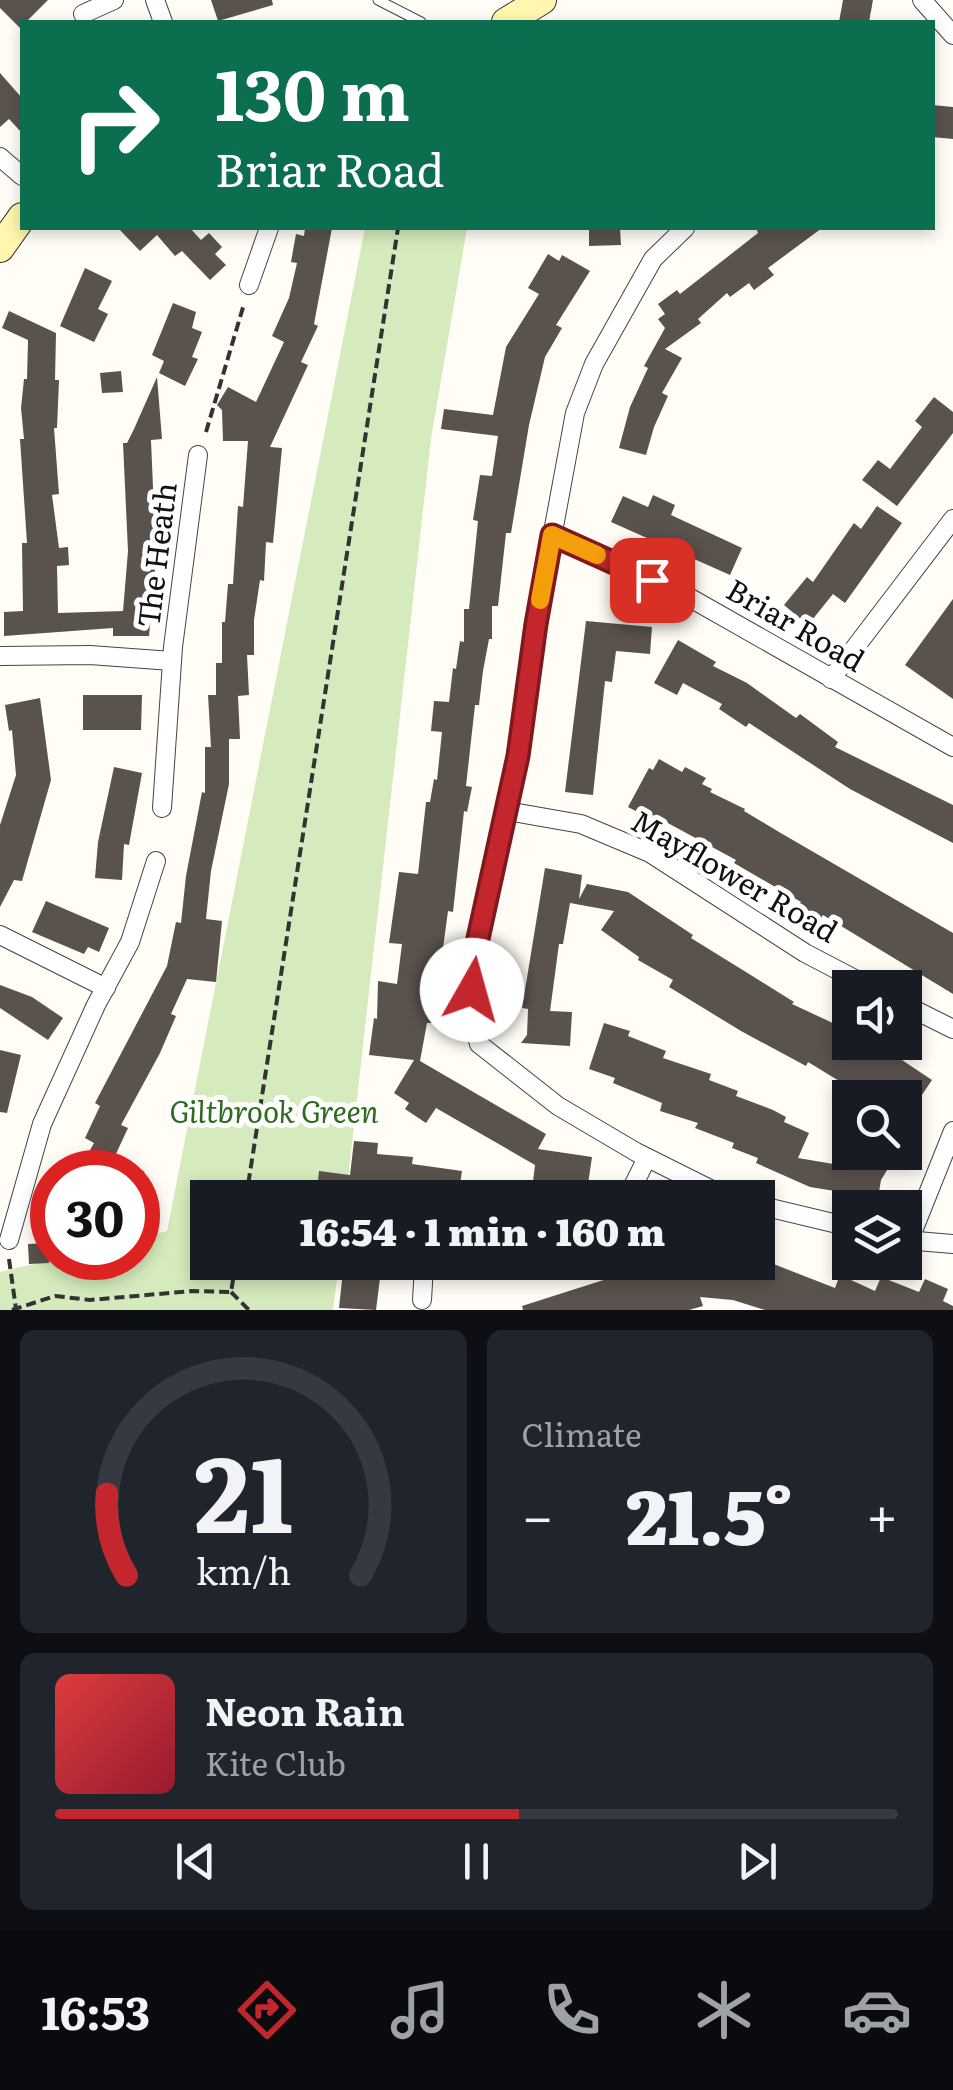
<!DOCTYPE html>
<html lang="en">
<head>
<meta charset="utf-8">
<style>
  body { margin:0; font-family:Literata,serif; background:#20242c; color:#f1f3f6; height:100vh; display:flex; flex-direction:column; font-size:38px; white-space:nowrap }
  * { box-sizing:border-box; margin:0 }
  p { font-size:32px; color:#9ea1a6 }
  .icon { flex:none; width:55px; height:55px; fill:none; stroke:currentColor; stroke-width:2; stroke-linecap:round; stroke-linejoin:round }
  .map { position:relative; height:1310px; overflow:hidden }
  .details { display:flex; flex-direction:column; gap:20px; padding:20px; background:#0d0f14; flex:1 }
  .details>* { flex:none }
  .banner { position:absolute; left:20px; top:20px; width:915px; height:210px; border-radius:0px; box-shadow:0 5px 15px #0003; background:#0b6e4f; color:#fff; overflow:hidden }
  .tools { position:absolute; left:832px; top:970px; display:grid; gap:20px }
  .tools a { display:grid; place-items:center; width:90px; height:90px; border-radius:0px; background:#171b24; box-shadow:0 5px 15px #0003; font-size:50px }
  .speed { position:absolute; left:30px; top:1150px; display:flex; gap:20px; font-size:50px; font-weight:700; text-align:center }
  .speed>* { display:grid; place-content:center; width:130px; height:130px; border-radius:50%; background:#171b24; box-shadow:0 5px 15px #0003; line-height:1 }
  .speed .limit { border:15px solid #d22; background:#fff; color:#111 }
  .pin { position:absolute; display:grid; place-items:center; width:85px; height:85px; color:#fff; margin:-42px; border-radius:20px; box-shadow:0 5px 15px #0006 }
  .me { position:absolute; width:110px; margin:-55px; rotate:7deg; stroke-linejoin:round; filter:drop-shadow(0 0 8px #0008) }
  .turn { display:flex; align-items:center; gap:35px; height:210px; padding:0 30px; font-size:45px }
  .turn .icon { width:130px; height:130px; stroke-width:2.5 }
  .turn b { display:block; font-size:70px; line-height:85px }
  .big { font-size:75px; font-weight:800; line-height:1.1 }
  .details .card { flex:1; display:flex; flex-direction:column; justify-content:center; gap:15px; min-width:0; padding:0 35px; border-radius:15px; background:#20242c }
  .details .dial { align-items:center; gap:0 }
  .dial svg { height:260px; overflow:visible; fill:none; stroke:#363941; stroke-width:7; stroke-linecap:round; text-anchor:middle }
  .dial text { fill:#f1f3f6; stroke:none }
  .song { display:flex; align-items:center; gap:30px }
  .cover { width:120px; height:120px; border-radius:15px; background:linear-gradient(135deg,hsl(0 70% 55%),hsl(350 70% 35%)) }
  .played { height:10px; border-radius:5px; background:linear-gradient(90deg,#c4262e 55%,#363941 55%) }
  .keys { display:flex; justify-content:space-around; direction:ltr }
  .heat { display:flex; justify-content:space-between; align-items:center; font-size:55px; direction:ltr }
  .details .tiles { flex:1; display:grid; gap:20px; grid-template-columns:1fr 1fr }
  .card:last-child { grid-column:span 2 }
  .trip { position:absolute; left:190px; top:1180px; width:585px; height:100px; border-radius:0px; background:#171b24; box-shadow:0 5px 15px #0003; font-weight:800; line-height:100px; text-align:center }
  .dock { display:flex; height:160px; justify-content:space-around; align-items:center; background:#090b0e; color:#9ea1a6 }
  .dock .icon { width:70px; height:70px }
  .dock .selected { color:#c4262e }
  .dock b { font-size:45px; color:#f1f3f6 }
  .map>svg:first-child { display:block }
  .green { fill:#d5ebbd }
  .building { fill:#5a524d }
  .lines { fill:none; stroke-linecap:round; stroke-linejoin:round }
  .lane-casing { stroke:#444; stroke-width:11 }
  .street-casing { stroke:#444; stroke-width:20 }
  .secondary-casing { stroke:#333; stroke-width:30 }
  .path { stroke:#333; stroke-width:4; stroke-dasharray:10 5; stroke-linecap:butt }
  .lane { stroke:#fff; stroke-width:9 }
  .street { stroke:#fff; stroke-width:18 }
  .secondary { stroke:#fff6b0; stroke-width:28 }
  .route-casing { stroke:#7f191e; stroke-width:25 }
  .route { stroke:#c4262e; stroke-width:18 }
  .slow { stroke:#f59e0b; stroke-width:18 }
  .labels { text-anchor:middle; stroke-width:10; stroke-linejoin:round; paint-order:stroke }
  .street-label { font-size:30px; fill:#111; stroke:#fff }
  .park-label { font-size:30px; font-style:italic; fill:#2f6b1f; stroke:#fff }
</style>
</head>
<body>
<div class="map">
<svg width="953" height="1310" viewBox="0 0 953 1310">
  <rect width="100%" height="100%" fill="#fffdf5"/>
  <path class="green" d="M365 228H467L431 439 346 1197 208 1198V1262L339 1263 333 1310H0V1272L59 1258H138V1238L167 1231Z"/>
  <g class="building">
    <path d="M0 0H48L20 28 0 8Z"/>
    <path d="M211 0H272L273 5 218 21Z"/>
    <path d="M843 0H873L869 22H839Z"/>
    <path d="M0 73 22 98V133L9 119 0 127Z"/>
    <path d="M932 105 953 107V139L932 137Z"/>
    <path d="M118 228H190L201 240 209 233 222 247 215 254 226 265 210 280 182 251 175 256 157 235 140 251Z"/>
    <path d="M305 228H332L314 324 318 326 301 362 308 365 270 447 282 448 273 543 266 542 264 581 260 580 254 620V655H247L249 695 238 696 240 739H229V784L211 871 206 919 222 921 216 982 187 979 171 1014 176 1016 160 1053 121 1125 128 1128 115 1156 145 1172H78L94 1143 85 1138 100 1106 95 1103 167 966 176 922 181 923 186 876 202 792 205 793V747H211L208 695H216V663H222V622H225L228 584H233L238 506 243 507 248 441H223L222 410 217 405 228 387 256 402 284 342 272 336 289 298 297 263 291 262 296 234 304 236Z"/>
    <path d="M589 228H620L621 245 589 246Z"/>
    <path d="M756 228H822L768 268 774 275 754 290 749 283 730 297 727 293 698 319 701 323 665 349 682 358 662 393 668 396 654 427 646 455 619 448 630 407 648 368 644 366 665 328 658 319 665 314 658 304 677 290 680 294 758 233Z"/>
    <path d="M548 254 559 261 562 255 590 271 556 325 562 328 545 357 529 425 511 533H506L498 606H492V639H489L483 671 479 705H475L466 786 472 787 467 812 464 811 453 912 448 911 433 1023H427L420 1061 546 1134 538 1149 592 1157 588 1184 579 1182 577 1198H531L535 1165 436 1108 426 1123 405 1109 409 1103 394 1093 414 1060 369 1055 374 1018 377 1019 378 981 397 984 402 944 389 943 399 872 418 874 426 802H430L434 779 437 780 442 732 431 731 434 701 449 702 453 668 456 669 460 641 464 642V609H469L478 521 473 520 480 475 492 476 498 436 441 429 444 409 493 415 506 347 539 294 528 288Z"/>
    <path d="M85 268 112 281 98 309 108 314 94 342 60 326Z"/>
    <path d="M173 303 196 312 192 328 202 332 192 357 198 359 185 386 159 373 164 361 152 355Z"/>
    <path d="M9 311 56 333 55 380H59L57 428H54L59 494 52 495 59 548 68 547 69 565 57 566 58 613 123 611 128 551 123 443H127L134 429 157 377 162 439 151 440 156 559 149 636H113V628L4 636V612L23 611 22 543H27L20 439H24L21 408 24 379H27L28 340 2 328Z"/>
    <path d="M121 371 123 392 102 393 100 373Z"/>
    <path d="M934 397 953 412V433L897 506 862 480 878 460 890 469 922 427 915 421Z"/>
    <path d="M653 495 675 505 671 515 742 548 730 575 611 522 623 496 648 507Z"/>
    <path d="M877 506 902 523 845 603 833 594 808 625 784 605 807 577 813 582 854 523 861 529Z"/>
    <path d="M953 599V699L905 665Z"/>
    <path d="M586 621 652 627 650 654 616 651 612 682 605 681 593 795 565 792Z"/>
    <path d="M678 640 716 662 713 666 747 683 796 718 800 714 838 742 835 747 953 805V843L850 789 749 723 746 727 719 709 722 704 683 683 677 695 654 683Z"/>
    <path d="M83 695H142L141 730H83Z"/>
    <path d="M40 698 51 780 22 881 14 880 0 907V825L16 775 12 730 9 731 5 705Z"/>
    <path d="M659 759 682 772 685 767 706 778 702 784 712 789 710 792 745 809 744 811 779 832 953 933V994L823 915 821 918 799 905 801 902 734 863 736 860 653 815 651 819 628 807 649 768 653 770Z"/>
    <path d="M114 767 142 773 129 845 124 844 122 880 95 878 98 842Z"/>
    <path d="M545 868 582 875 579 899 587 884 628 892 693 935 691 938 794 1002 792 1004 850 1031V1042H875L932 1080 905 1120V1098H867L808 1062 806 1066 741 1031 669 987 673 980 638 960 639 957 601 930 614 911 570 903 563 944H559L550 1011 572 1012 570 1046 521 1043 527 1035 528 1009 522 1008Z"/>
    <path d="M46 901 109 928 99 952 88 947 84 954 32 932Z"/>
    <path d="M0 985 32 997 63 1018 48 1040 0 1008Z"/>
    <path d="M604 1023 630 1031 628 1036 666 1051 663 1058 711 1074 709 1080 738 1091 736 1096 773 1110 786 1117 784 1122 809 1133 798 1158 857 1168 859 1152H898L881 1180 878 1198 810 1187 756 1163 758 1158 732 1148 734 1143 695 1128 698 1123 660 1111 662 1103 613 1083 615 1078 589 1069Z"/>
    <path d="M0 1050 21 1055 7 1113 0 1112Z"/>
    <path d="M354 1141 378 1143 377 1154 413 1157 412 1164 462 1171 458 1198H348V1194L317 1190 319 1171 350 1175Z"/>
    <path d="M48 1243 49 1263 29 1264 28 1244Z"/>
    <path d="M758 1258 835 1288 840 1275 875 1291 881 1277 919 1292 925 1279 948 1289 943 1301 953 1306V1310H765L733 1300 700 1297 703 1306 689 1310H523L522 1306 660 1262H758Z"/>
    <path d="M353 1262H382L376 1310 339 1308 343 1271 352 1272Z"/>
  </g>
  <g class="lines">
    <defs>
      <path id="lane" d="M378 0 421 22"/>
      <g id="street">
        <path d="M155 0 163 22"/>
        <path d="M922 0 953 35"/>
        <path d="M83 14 114 0"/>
        <path d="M0 157 22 176"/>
        <path d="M685 228 653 259 594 364 575 413 536 624 518 756 473 966 471 1015 479 1044 558 1106 636 1152 728 1198"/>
        <path d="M249 285 269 228"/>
        <path d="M553 535 685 595 953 747"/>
        <path d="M0 656 90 655 172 661"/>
        <path d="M831 679 953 519"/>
        <path d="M162 808 173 647 198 455"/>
        <path d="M507 811 581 824 650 853 805 953 872 988"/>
        <path d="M0 935 106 988"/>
        <path d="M905 1005 953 1029"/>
        <path d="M627 1198 647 1158"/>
        <path d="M758 1205 850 1227"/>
        <path d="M9 1240 42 1124 96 1005 130 942 156 861"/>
        <path d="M905 1240 953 1244"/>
        <path d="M909 1241 953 1131"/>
        <path d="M422 1300 424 1266 506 1262"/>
      </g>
      <g id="secondary">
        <path d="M506 22 542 0"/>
        <path d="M0 248 22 217"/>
      </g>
    </defs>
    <use href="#lane" class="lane-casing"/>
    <use href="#street" class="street-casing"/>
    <use href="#secondary" class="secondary-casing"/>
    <g class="path">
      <path d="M206 432 244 304"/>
      <path d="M246 1198 398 228"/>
      <path d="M9 1259 16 1309"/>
      <path d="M231 1292 249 1310"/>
      <path d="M12 1310 55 1296 90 1300 192 1291 231 1292 236 1262"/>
    </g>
    <use href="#lane" class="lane"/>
    <use href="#street" class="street"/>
    <use href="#secondary" class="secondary"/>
  </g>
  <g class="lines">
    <defs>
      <path id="route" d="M472 990V966L518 756 536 624 552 535 652 580"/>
    </defs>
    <use href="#route" class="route-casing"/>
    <use href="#route" class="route"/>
    <path class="slow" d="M540 600 552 535 597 555"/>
  </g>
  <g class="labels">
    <g class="street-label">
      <text transform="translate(158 555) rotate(-83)" y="10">The Heath</text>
      <text transform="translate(795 626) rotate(30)" y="10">Briar Road</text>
      <text transform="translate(734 877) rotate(30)" y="10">Mayflower Road</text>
    </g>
    <g class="park-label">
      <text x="274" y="1123">Giltbrook Green</text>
    </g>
  </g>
</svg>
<div class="tools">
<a><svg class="icon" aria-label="sound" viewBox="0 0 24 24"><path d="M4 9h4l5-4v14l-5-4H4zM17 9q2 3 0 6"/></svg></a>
<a><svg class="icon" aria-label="search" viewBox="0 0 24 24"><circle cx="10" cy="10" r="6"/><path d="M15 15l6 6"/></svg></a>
<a><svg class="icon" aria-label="layers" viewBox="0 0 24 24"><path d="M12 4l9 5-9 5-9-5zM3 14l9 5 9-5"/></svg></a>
</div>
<div class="speed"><div class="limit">30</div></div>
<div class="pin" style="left:652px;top:580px;background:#d93025"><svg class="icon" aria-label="arrive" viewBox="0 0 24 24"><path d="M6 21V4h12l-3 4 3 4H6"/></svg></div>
<svg class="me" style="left:472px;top:990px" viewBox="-20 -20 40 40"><circle r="19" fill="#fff"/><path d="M0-13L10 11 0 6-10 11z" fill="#c4262e"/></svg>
<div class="trip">16:54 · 1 min · 160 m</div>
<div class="banner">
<div class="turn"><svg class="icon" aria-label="right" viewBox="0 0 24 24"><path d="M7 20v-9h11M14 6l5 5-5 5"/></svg><div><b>130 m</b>Briar Road</div></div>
</div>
</div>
<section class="details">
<div class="tiles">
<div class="card dial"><svg viewBox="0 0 100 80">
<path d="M14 69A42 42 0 1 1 86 69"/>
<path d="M14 69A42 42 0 0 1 8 44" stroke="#c4262e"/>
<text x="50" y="56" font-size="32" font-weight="700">21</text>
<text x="50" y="72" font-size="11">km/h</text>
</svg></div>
<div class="card"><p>Climate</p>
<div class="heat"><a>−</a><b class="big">21.5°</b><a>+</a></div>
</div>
<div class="card">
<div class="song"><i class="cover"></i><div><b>Neon Rain</b><p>Kite Club</p></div></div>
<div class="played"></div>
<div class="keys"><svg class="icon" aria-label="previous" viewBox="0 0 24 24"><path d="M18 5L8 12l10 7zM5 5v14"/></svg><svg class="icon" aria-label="pause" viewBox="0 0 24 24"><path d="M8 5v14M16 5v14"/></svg><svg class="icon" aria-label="next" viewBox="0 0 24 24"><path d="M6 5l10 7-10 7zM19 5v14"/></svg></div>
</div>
</div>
</section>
<nav class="dock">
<b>16:53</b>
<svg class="icon selected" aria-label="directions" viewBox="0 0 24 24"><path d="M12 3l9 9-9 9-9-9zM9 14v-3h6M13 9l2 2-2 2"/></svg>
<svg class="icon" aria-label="music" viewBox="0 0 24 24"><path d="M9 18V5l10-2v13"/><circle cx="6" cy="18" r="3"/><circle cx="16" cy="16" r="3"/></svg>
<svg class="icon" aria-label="phone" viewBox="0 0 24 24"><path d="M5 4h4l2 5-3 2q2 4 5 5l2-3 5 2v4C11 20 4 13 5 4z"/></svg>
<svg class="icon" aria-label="climate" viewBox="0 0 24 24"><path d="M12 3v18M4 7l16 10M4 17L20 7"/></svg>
<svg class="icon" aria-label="car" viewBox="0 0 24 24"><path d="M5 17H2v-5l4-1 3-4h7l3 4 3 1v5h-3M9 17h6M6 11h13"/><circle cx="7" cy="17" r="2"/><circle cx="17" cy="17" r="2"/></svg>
</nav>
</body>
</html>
